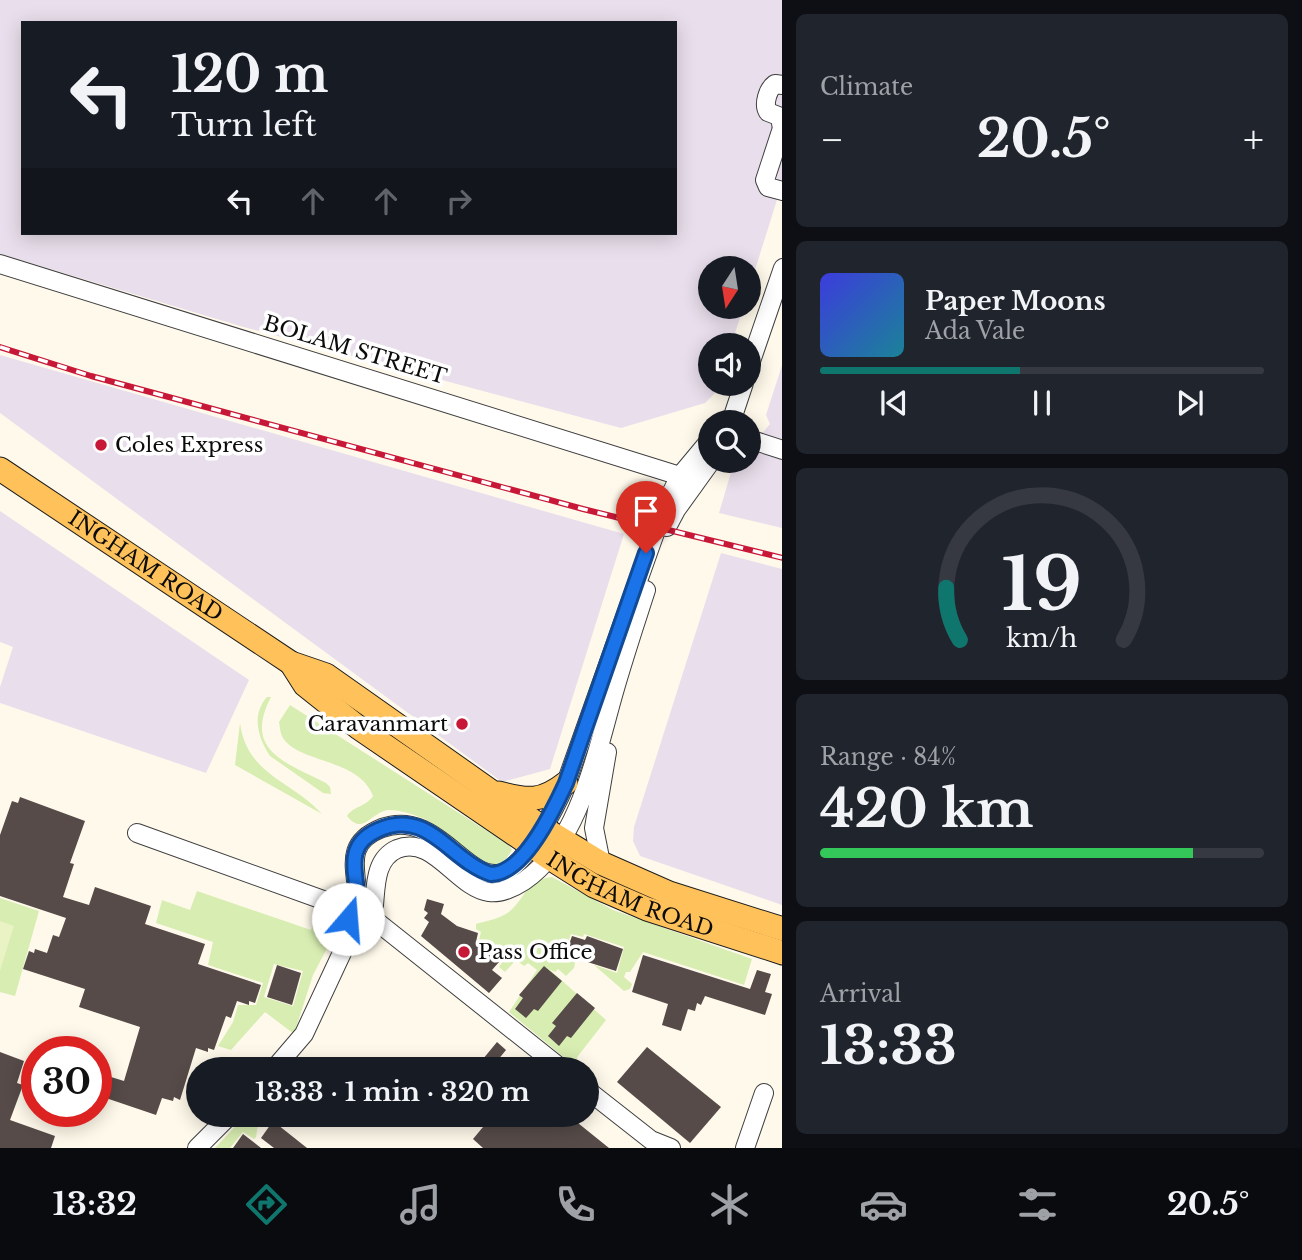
<!DOCTYPE html>
<html lang="en">
<head>
<meta charset="utf-8">
<style>
  body { margin:0; font-family:"Libre Baskerville",serif; background:#20242c; color:#f1f3f6; height:100vh; display:flex; flex-direction:column; font-size:26px; white-space:nowrap }
  * { box-sizing:border-box; margin:0 }
  p { font-size:23px; color:#9ea1a6 }
  .icon { flex:none; width:38px; height:38px; fill:none; stroke:currentColor; stroke-width:2; stroke-linecap:round; stroke-linejoin:round }
  .map { position:relative; flex:1; overflow:hidden }
  .panel { display:flex; flex-direction:column; gap:14px; padding:14px; background:#0d0f14; width:520px }
  .panel>* { flex:none }
  .hud { position:absolute; left:21px; top:21px; width:656px; height:214px; border-radius:0px; box-shadow:0 4px 18px #0003; background:#171b24; color:#f1f3f6; overflow:hidden }
  .needle { width:46px; rotate:192deg }
  .controls { position:absolute; left:698px; top:256px; display:grid; gap:14px }
  .controls a { display:grid; place-items:center; width:63px; height:63px; border-radius:50%; background:#171b24; box-shadow:0 4px 18px #0003; font-size:35px }
  .speed { position:absolute; left:21px; top:1036px; display:flex; gap:14px; font-size:35px; font-weight:700; text-align:center }
  .speed>* { display:grid; place-content:center; width:91px; height:91px; border-radius:50%; background:#171b24; box-shadow:0 4px 18px #0003; line-height:1 }
  .speed .limit { border:10px solid #d22; background:#fff; color:#111 }
  .pin { position:absolute; display:grid; place-items:center; width:60px; height:60px; color:#fff; margin:-72px -30px; border-radius:50% 50% 50% 0; rotate:-45deg; box-shadow:0 0 7px #0007 }
  .pin .icon { rotate:45deg }
  .me { position:absolute; width:77px; margin:-38px; rotate:18deg; stroke-linejoin:round; filter:drop-shadow(0 0 5px #0008) }
  .turn { display:flex; align-items:center; gap:24px; height:147px; padding:0 35px; font-size:32px }
  .turn .icon { width:91px; height:91px; stroke-width:2.5 }
  .turn b { display:block; font-size:49px; line-height:60px }
  .lanes { display:flex; align-items:center; height:66px; padding:0 35px; background:#0003; justify-content:center; gap:35px; direction:ltr }
  .lanes .off { opacity:.35 }
  .big { font-size:52px; font-weight:700; line-height:1.1 }
  .panel .tile { flex:1; display:flex; flex-direction:column; justify-content:center; gap:10px; min-width:0; padding:0 24px; border-radius:10px; background:#20242c }
  .panel .dial { align-items:center; gap:0 }
  .dial svg { height:182px; overflow:visible; fill:none; stroke:#363941; stroke-width:7; stroke-linecap:round; text-anchor:middle }
  .dial text { fill:#f1f3f6; stroke:none }
  .song { display:flex; align-items:center; gap:21px }
  .cover { width:84px; height:84px; border-radius:10px; background:linear-gradient(135deg,hsl(240 70% 55%),hsl(190 70% 35%)) }
  .played { height:7px; border-radius:4px; background:linear-gradient(90deg,#0f766e 45%,#363941 45%) }
  .keys { display:flex; justify-content:space-around; direction:ltr }
  .heat { display:flex; justify-content:space-between; align-items:center; font-size:38px; direction:ltr }
  .charge { height:10px; border-radius:5px; background:linear-gradient(90deg,#34c759 84%,#363941 0) }
  .trip { position:absolute; left:186px; top:1057px; width:413px; height:70px; border-radius:35px; background:#171b24; box-shadow:0 4px 18px #0003; font-weight:700; line-height:70px; text-align:center }
  .menu { display:flex; height:112px; justify-content:space-around; align-items:center; background:#090b0e; color:#9ea1a6 }
  .menu .icon { width:49px; height:49px }
  .menu .selected { color:#0f766e }
  .menu b { font-size:32px; color:#f1f3f6 }
  main { display:flex; flex:1; min-height:0 }
  .map>svg:first-child { display:block }
  .industrial { fill:#e9dfec; fill-rule:evenodd }
  .green { fill:#d8edb1; fill-rule:evenodd }
  .pitch { fill:#e9f3c4 }
  .building { fill:#564b48 }
  .lines { fill:none; stroke-linecap:round; stroke-linejoin:round }
  .minor-casing { stroke:#3f3f3f; stroke-width:20 }
  .major-casing { stroke:#1d1d1d; stroke-width:25 }
  .minor { stroke:#fff; stroke-width:18 }
  .major { stroke:#ffc25b; stroke-width:23 }
  .rail-casing { stroke:#c81837; stroke-width:6 }
  .rail { stroke:#fff; stroke-width:3.5; stroke-dasharray:10; stroke-linecap:butt }
  .route-casing { stroke:#114b97; stroke-width:18 }
  .route { stroke:#1a73e8; stroke-width:12 }
  .poi-dot { fill:#c81837; stroke:#fff; stroke-width:2.5 }
  .labels { text-anchor:middle; stroke-width:7; stroke-linejoin:round; paint-order:stroke }
  .street-label { font-size:21px; fill:#0c0c0c; stroke:#fff }
  .poi-label { font-size:21px; fill:#0c0c0c; stroke:#fff; text-anchor:start }
</style>
</head>
<body>
<main>
<div class="map">
<svg width="783" height="1148" viewBox="0 0 783 1148">
  <rect width="100%" height="100%" fill="#fff9eb"/>
  <g class="industrial">
    <path d="M0 0H782V184L749 289V268H710V306H744L731 345H710V383H719L716 392 705 403 621 428 240 326 0 254ZM23 23H676V233H23Z"/>
    <path d="M0 355 624 534 550 769 502 782 0 413Z"/>
    <path d="M782 365V528L719 513 732 469 740 460H749V449L770 424 766 415Z"/>
    <path d="M0 511 249 680 206 773 0 703V687L13 647 0 642Z"/>
    <path d="M721 553 782 569V905L640 856 633 841 634 827Z"/>
  </g>
  <g class="green">
    <path d="M267 697H271C243 751 285 762 326 783L330 787 331 794 323 793 270 756C258 738 251 715 267 697Z"/>
    <path d="M290 705 509 845 512 850 502 865C470 868 451 832 425 819 415 815 399 809 388 810 370 813 363 836 347 816 353 806 366 807 373 796 360 759 299 763 283 738 280 733 280 727 279 722Z"/>
    <path d="M240 723C247 775 291 780 322 814L235 765Z"/>
    <path d="M552 877 613 910 752 959 744 985 643 952 630 972H626L624 977 632 984 630 989 624 991 594 965 617 973 624 947 584 934 583 937 571 934 565 950 577 955 574 968 566 976 558 969 555 972 549 969 606 1020 578 1056 576 1061 584 1069H578L509 1012 537 970 528 963 524 966 516 960 505 972 499 967 503 961 479 940 481 932 476 929V924C487 921 501 918 509 912 528 896 524 880 552 877Z"/>
    <path d="M197 891 311 930 319 911 333 915 337 923 334 935 313 975 294 1034 265 1012 231 1050 218 1046 233 1022 238 1005H256L263 983 208 965 213 942 156 923 162 900 190 910ZM274 964 303 971 293 1006 264 997Z"/>
    <path d="M0 898 39 911 15 996 0 992Z"/>
    <path d="M246 1115H277V1118L258 1125 256 1137 254 1139 243 1132 230 1148H215Z"/>
  </g>
  <path class="pitch" d="M0 921 14 926 0 971Z"/>
  <g class="building">
    <path d="M20 797 85 821 70 863 74 864 63 897 89 905 95 887 151 906 145 924 205 944 198 964 261 985 255 1003 249 1001V1005L237 1001 231 1018 226 1016 214 1050 208 1048V1052L196 1048 180 1100 174 1097 173 1101 162 1098 156 1115 100 1096 105 1079 111 1081V1077L124 1081 140 1027 79 1007 85 989 23 969 29 951 34 953 35 949 47 953 53 935 59 937 66 918 0 896V835L12 801 18 803Z"/>
    <path d="M427 899 444 904 441 914 457 926 478 933 476 942 499 962 492 970 502 978 489 993 421 936 429 922 424 918 428 913 424 910Z"/>
    <path d="M572 936 585 940 587 936 623 949 616 971 578 959 579 954 567 950Z"/>
    <path d="M643 955 750 989 757 970 771 974 765 992 772 994 765 1015 705 996 701 1005 697 1003 695 1011 688 1009 681 1031 662 1025 668 1004 632 992Z"/>
    <path d="M277 965 301 973 292 1005 267 997Z"/>
    <path d="M544 966 562 981 538 1011 534 1009 526 1018 515 1009 523 998 519 995Z"/>
    <path d="M577 993 595 1008 571 1038 567 1036 559 1046 548 1036 556 1026 552 1023Z"/>
    <path d="M497 1042 506 1050 497 1061 508 1069H485L478 1065Z"/>
    <path d="M647 1047 721 1107 690 1143 617 1082Z"/>
    <path d="M0 1052 24 1061 17 1083 23 1085 10 1120 55 1136 51 1148H0Z"/>
    <path d="M493 1115 506 1125 515 1115H568L609 1148H483L473 1139Z"/>
    <path d="M273 1121 307 1148H274L261 1138Z"/>
    <path d="M243 1134 261 1148H233Z"/>
  </g>
  <g class="lines">
    <defs>
      <g id="minor">
        <path d="M781 124V117L768 112C763 104 768 89 775 84L783 85"/>
        <path d="M783 125 765 180 768 187 783 191"/>
        <path d="M0 264 680 476 693 486"/>
        <path d="M749 367 783 268"/>
        <path d="M731 422 744 383"/>
        <path d="M749 439 783 450"/>
        <path d="M667 527 676 510 712 460"/>
        <path d="M137 833 348 909"/>
        <path d="M601 863 594 828 607 752"/>
        <path d="M358 900C356 867 344 843 382 828 437 808 466 884 502 873 526 866 556 806 566 783L665 505 680 476 710 440"/>
        <path d="M374 905C376 885 375 859 397 849 433 834 457 888 489 892 500 894 515 887 524 881 579 844 597 751 614 692 624 657 635 624 646 590"/>
        <path d="M376 921 562 1069"/>
        <path d="M274 1069 304 1034 354 927"/>
        <path d="M586 1089 651 1140 671 1148"/>
        <path d="M197 1148 230 1115"/>
        <path d="M745 1148 764 1093"/>
      </g>
      <g id="major">
        <path id="s1" d="M0 469 291 663 326 675 543 828 601 863 669 893 783 929"/>
        <path id="s2" d="M291 663 305 685 359 728 548 857 594 886 647 909 783 953"/>
        <path d="M499 793C528 801 542 802 566 783"/>
      </g>
    </defs>
    <use href="#minor" class="minor-casing"/>
    <use href="#major" class="major-casing"/>
    <use href="#minor" class="minor"/>
    <use href="#major" class="major"/>
    <defs>
      <path id="rail" d="M0 347 91 376 583 509 783 558"/>
    </defs>
    <use href="#rail" class="rail-casing"/>
    <use href="#rail" class="rail"/>
  </g>
  <g class="lines">
    <defs>
      <path id="route" d="M348 919V909L358 900C356 871 344 845 378 830 428 807 450 861 491 874 524 874 554 809 566 783L646 553"/>
    </defs>
    <use href="#route" class="route-casing"/>
    <use href="#route" class="route"/>
  </g>
  <g class="poi-dot">
    <circle cx="101" cy="445" r="7"/>
    <circle cx="462" cy="724" r="7"/>
    <circle cx="464" cy="952" r="7"/>
  </g>
  <g class="labels">
    <g class="street-label">
      <text transform="translate(355 350) rotate(17)" y="7">BOLAM STREET</text>
      <text dy="7" stroke="none"><textPath href="#s1" startOffset="175">INGHAM ROAD</textPath></text>
      <text dy="7" stroke="none"><textPath href="#s2" startOffset="415">INGHAM ROAD</textPath></text>
    </g>
    <g class="poi-label">
      <text x="115" y="452">Coles Express</text>
      <text x="448" y="731" text-anchor="end">Caravanmart</text>
      <text x="478" y="959">Pass Office</text>
    </g>
  </g>
</svg>
<div class="controls">
<a><svg class="needle" viewBox="-14 -14 28 28"><path d="M0-13l5 13h-10z" fill="#e53935"/><path d="M0 13l5-13h-10z" fill="#9ea1a6"/></svg></a>
<a><svg class="icon" aria-label="sound" viewBox="0 0 24 24"><path d="M4 9h4l5-4v14l-5-4H4zM17 9q2 3 0 6"/></svg></a>
<a><svg class="icon" aria-label="search" viewBox="0 0 24 24"><circle cx="10" cy="10" r="6"/><path d="M15 15l6 6"/></svg></a>
</div>
<div class="speed"><div class="limit">30</div></div>
<div class="pin" style="left:646px;top:553px;background:#d93025"><svg class="icon" aria-label="arrive" viewBox="0 0 24 24"><path d="M6 21V4h12l-3 4 3 4H6"/></svg></div>
<svg class="me" style="left:348px;top:919px" viewBox="-20 -20 40 40"><circle r="19" fill="#fff"/><path d="M0-13L10 11 0 6-10 11z" fill="#1a73e8"/></svg>
<div class="trip">13:33 · 1 min · 320 m</div>
<div class="hud">
<div class="turn"><svg class="icon" aria-label="left" viewBox="0 0 24 24"><path d="M17 20v-9H6M10 6l-5 5 5 5"/></svg><div><b>120 m</b>Turn left</div></div>
<div class="lanes"><svg class="icon" aria-label="left" viewBox="0 0 24 24"><path d="M17 20v-9H6M10 6l-5 5 5 5"/></svg><svg class="icon off" aria-label="ahead" viewBox="0 0 24 24"><path d="M12 20V5M6 11l6-6 6 6"/></svg><svg class="icon off" aria-label="ahead" viewBox="0 0 24 24"><path d="M12 20V5M6 11l6-6 6 6"/></svg><svg class="icon off" aria-label="right" viewBox="0 0 24 24"><path d="M7 20v-9h11M14 6l5 5-5 5"/></svg></div>
</div>
</div>
<section class="panel">
<div class="tile"><p>Climate</p>
<div class="heat"><a>−</a><b class="big">20.5°</b><a>+</a></div>
</div>
<div class="tile">
<div class="song"><i class="cover"></i><div><b>Paper Moons</b><p>Ada Vale</p></div></div>
<div class="played"></div>
<div class="keys"><svg class="icon" aria-label="previous" viewBox="0 0 24 24"><path d="M18 5L8 12l10 7zM5 5v14"/></svg><svg class="icon" aria-label="pause" viewBox="0 0 24 24"><path d="M8 5v14M16 5v14"/></svg><svg class="icon" aria-label="next" viewBox="0 0 24 24"><path d="M6 5l10 7-10 7zM19 5v14"/></svg></div>
</div>
<div class="tile dial"><svg viewBox="0 0 100 80">
<path d="M14 69A42 42 0 1 1 86 69"/>
<path d="M14 69A42 42 0 0 1 8 46" stroke="#0f766e"/>
<text x="50" y="56" font-size="32" font-weight="700">19</text>
<text x="50" y="72" font-size="11">km/h</text>
</svg></div>
<div class="tile"><p>Range · 84%</p><b class="big">420 km</b><div class="charge"></div></div>
<div class="tile"><p>Arrival</p><b class="big">13:33</b></div>
</section>
</main>
<nav class="menu">
<b>13:32</b>
<svg class="icon selected" aria-label="directions" viewBox="0 0 24 24"><path d="M12 3l9 9-9 9-9-9zM9 14v-3h6M13 9l2 2-2 2"/></svg>
<svg class="icon" aria-label="music" viewBox="0 0 24 24"><path d="M9 18V5l10-2v13"/><circle cx="6" cy="18" r="3"/><circle cx="16" cy="16" r="3"/></svg>
<svg class="icon" aria-label="phone" viewBox="0 0 24 24"><path d="M5 4h4l2 5-3 2q2 4 5 5l2-3 5 2v4C11 20 4 13 5 4z"/></svg>
<svg class="icon" aria-label="climate" viewBox="0 0 24 24"><path d="M12 3v18M4 7l16 10M4 17L20 7"/></svg>
<svg class="icon" aria-label="car" viewBox="0 0 24 24"><path d="M5 17H2v-5l4-1 3-4h7l3 4 3 1v5h-3M9 17h6M6 11h13"/><circle cx="7" cy="17" r="2"/><circle cx="17" cy="17" r="2"/></svg>
<svg class="icon" aria-label="filters" viewBox="0 0 24 24"><path d="M4 7h16M4 17h16"/><circle cx="9" cy="7" r="2"/><circle cx="15" cy="17" r="2"/></svg>
<b>20.5°</b>
</nav>
</body>
</html>
